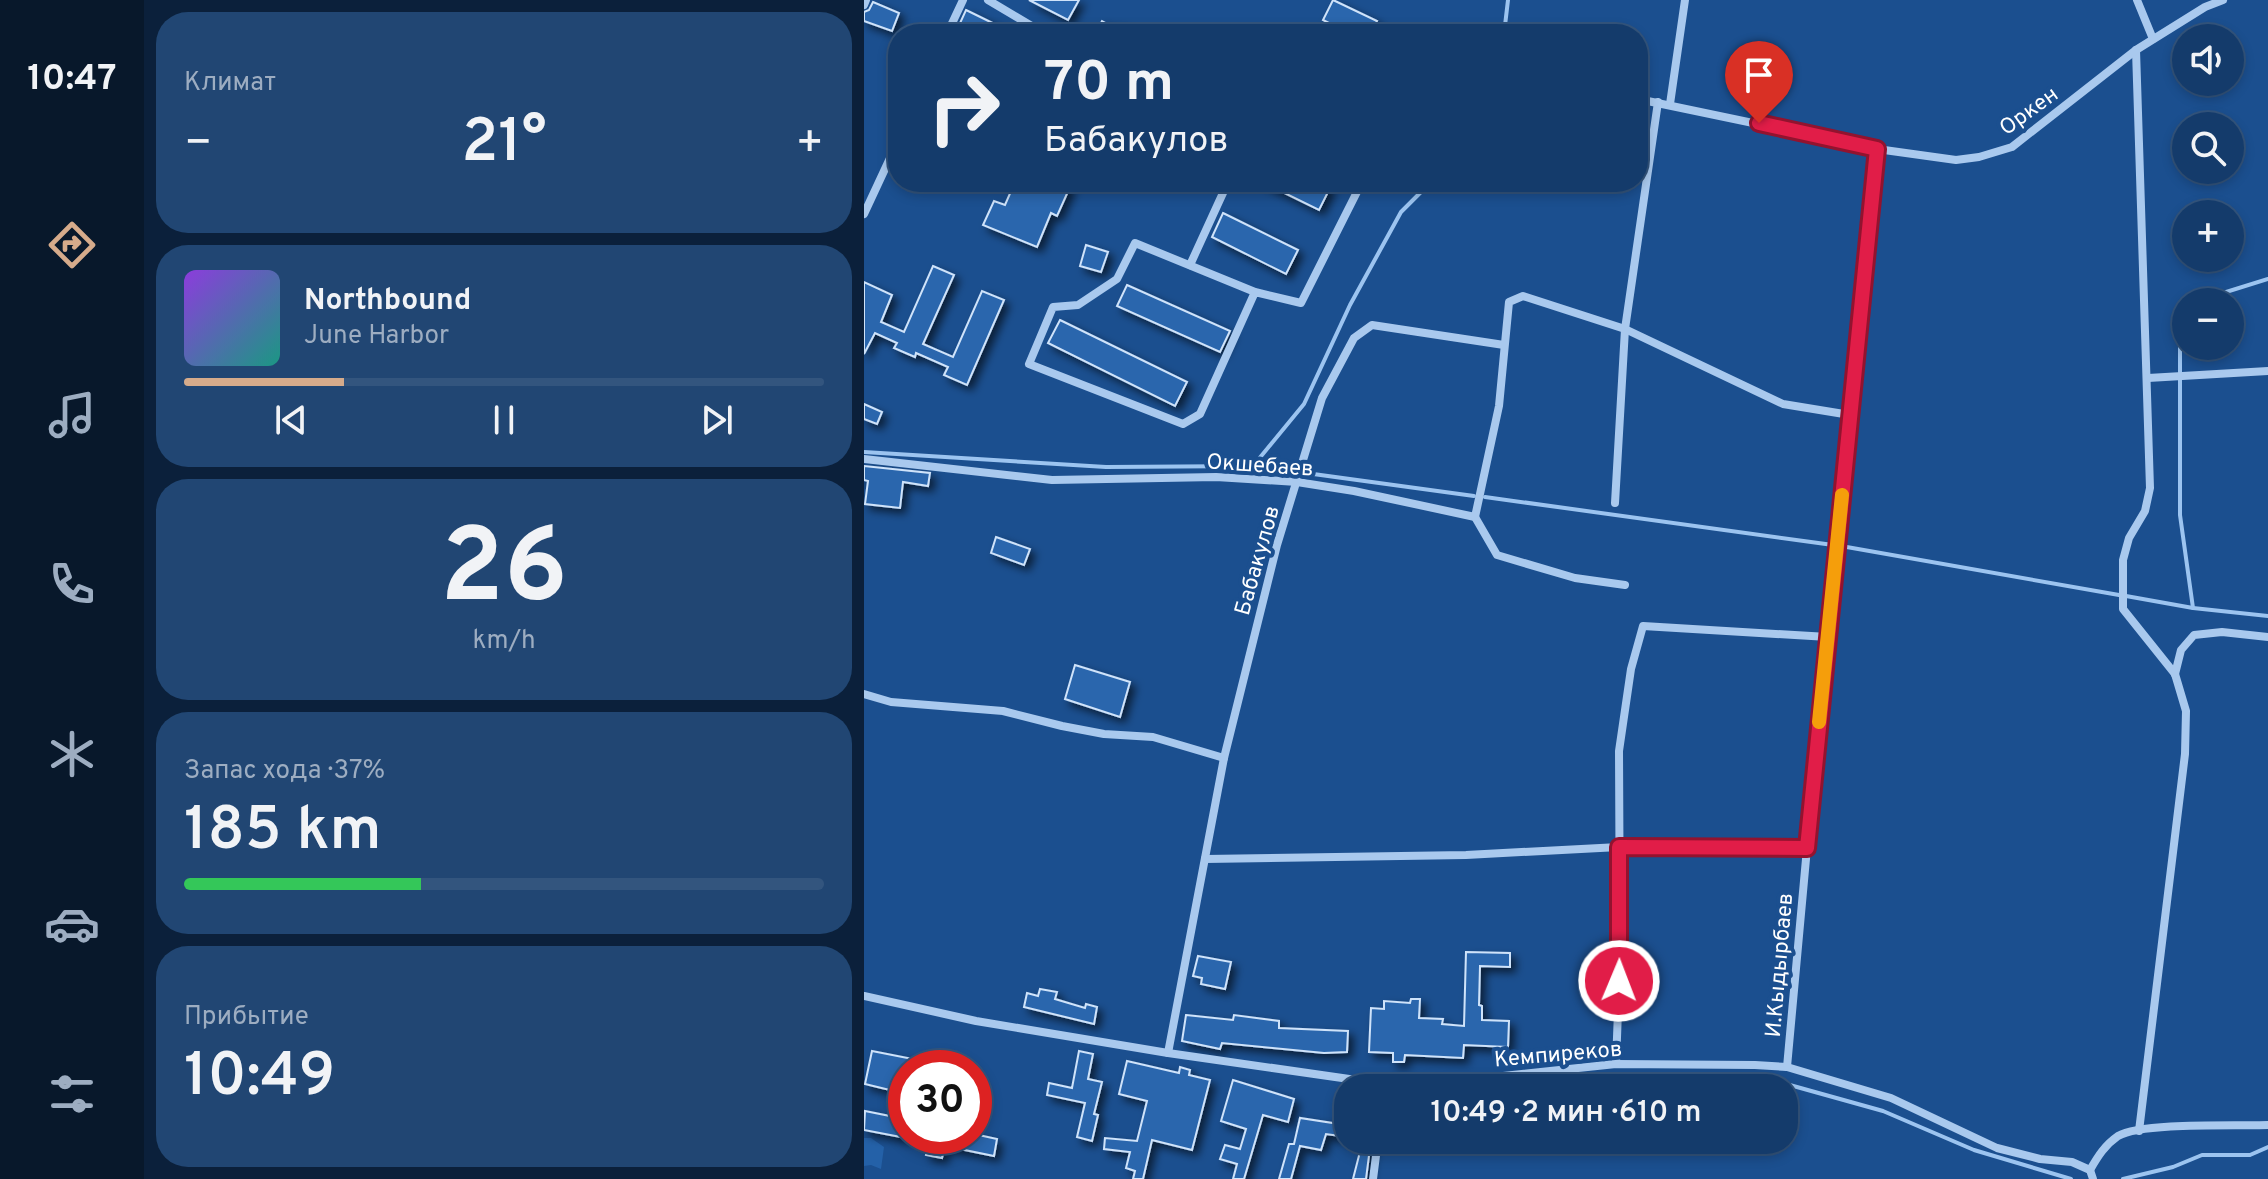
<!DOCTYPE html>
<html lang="ru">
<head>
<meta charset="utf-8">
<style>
  body { margin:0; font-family:Overpass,sans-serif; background:#214673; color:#f1f3f6; height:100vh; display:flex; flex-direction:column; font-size:30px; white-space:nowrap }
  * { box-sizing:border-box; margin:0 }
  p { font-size:26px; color:#9dadc1 }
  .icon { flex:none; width:44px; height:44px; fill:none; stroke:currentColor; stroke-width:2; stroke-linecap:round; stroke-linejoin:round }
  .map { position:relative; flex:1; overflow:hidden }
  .drawer { display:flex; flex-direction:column; gap:12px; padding:12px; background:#0b203b; width:720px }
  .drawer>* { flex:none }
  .guide { position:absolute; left:24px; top:24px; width:760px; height:168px; border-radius:32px; box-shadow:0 4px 12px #0003,0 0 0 2px #33557e; background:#143b6b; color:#f1f3f6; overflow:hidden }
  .fabs { position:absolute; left:1308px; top:24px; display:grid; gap:16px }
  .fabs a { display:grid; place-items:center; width:72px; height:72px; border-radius:50%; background:#143b6b; box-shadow:0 4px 12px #0003,0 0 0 2px #33557e; font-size:40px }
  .speed { position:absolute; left:24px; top:1050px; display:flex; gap:16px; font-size:40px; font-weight:700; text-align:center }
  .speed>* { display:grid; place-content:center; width:104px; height:104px; border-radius:50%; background:#143b6b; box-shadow:0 4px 12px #0003,0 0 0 2px #33557e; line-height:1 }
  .speed .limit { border:12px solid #d22; background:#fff; color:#111 }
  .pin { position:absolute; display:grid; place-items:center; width:68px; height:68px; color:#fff; margin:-82px -34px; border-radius:50% 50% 50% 0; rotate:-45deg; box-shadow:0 0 8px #0007 }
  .pin .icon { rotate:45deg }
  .me { position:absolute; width:88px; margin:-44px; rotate:1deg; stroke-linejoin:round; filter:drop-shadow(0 0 6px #0008) }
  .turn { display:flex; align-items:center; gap:28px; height:168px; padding:0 24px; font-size:36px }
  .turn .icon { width:104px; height:104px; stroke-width:2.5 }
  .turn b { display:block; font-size:56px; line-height:68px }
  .big { font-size:60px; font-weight:600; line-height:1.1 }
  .drawer .card { flex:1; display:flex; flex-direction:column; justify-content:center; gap:12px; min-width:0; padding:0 28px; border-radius:32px; background:#214673 }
  .drawer .dial { align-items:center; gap:0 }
  .dial b { font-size:104px; line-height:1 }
  .song { display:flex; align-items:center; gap:24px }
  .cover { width:96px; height:96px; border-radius:12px; background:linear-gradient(135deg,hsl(270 70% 55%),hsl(170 70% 35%)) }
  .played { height:8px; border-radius:4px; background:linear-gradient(90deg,#d6ab8b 25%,#33557e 25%) }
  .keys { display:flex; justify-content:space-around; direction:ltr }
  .heat { display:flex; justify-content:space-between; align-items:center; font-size:44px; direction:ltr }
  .charge { height:12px; border-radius:6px; background:linear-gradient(90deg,#34c759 37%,#33557e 0) }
  .trip { position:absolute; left:470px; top:1074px; width:464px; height:80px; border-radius:32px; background:#143b6b; box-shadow:0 4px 12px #0003,0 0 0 2px #33557e; font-weight:600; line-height:80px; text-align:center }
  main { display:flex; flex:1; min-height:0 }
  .dock { display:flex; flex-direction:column; width:144px; justify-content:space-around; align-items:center; background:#08182b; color:#9dadc1 }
  .dock .icon { width:56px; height:56px }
  .dock .on { color:#d6ab8b }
  .dock b { font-size:36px; color:#f1f3f6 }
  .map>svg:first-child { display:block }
  .green { fill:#2461a8 }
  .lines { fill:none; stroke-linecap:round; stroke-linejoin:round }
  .stream { stroke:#9cc4f0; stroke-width:4 }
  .building { fill:#2a66ad; stroke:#cfe3fa; stroke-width:2; filter:url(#shadow) }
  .street { stroke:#a9c9ee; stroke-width:8 }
  .route-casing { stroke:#92132f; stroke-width:20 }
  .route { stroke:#e11d48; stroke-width:14 }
  .slow { stroke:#f59e0b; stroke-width:14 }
  .labels { text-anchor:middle; stroke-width:8; stroke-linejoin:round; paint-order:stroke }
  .street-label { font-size:22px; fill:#fff; stroke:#1b4f8f }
</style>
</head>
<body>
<main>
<nav class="dock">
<b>10:47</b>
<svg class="icon on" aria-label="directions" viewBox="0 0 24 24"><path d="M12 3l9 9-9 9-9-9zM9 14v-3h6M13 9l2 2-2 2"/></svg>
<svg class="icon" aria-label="music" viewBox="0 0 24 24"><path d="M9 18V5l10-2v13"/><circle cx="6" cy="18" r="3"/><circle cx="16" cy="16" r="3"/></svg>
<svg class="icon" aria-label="phone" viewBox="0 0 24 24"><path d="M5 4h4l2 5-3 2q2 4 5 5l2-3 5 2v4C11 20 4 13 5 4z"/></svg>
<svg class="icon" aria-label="climate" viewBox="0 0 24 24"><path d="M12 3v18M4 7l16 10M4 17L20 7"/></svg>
<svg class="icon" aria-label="car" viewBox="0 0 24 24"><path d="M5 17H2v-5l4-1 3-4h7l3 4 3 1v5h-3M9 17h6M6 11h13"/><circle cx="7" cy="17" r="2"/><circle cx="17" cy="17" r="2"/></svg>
<svg class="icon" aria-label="filters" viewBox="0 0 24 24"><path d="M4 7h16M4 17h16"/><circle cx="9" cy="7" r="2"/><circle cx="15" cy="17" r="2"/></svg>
</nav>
<section class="drawer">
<div class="card"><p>Климат</p>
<div class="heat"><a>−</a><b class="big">21°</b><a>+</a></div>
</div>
<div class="card">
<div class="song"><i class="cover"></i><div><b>Northbound</b><p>June Harbor</p></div></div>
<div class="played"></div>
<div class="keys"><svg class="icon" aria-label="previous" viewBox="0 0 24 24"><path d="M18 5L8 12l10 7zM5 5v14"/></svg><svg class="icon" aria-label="pause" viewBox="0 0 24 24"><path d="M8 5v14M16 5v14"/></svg><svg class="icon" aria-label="next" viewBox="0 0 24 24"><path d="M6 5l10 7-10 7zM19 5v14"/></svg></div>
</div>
<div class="card dial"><b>26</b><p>km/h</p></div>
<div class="card"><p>Запас хода · 37%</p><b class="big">185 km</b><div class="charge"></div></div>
<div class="card"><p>Прибытие</p><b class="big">10:49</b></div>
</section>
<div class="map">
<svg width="1404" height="1179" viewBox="0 0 1404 1179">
  <defs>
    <filter id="shadow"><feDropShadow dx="5" dy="5" stdDeviation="4" flood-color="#0009"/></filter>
  </defs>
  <rect width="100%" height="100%" fill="#1b4f8f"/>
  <path class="green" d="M0 1138H7L20 1147 17 1169 7 1165 0 1166Z"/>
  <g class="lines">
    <g class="stream">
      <path d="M640 34 644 0"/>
      <path d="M1330 302 1404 279"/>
      <path d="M1322 304 1316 306V515L1329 608"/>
      <path d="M0 452 242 467 389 466 432 472"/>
      <path d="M389 466 440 404 486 305 537 212 567 182"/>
      <path d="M442 473 610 496"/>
      <path d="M621 497 969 545"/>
      <path d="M977 546 1255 595"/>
      <path d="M1262 596 1329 608 1404 616"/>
      <path d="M858 1077 915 1082 1019 1111 1110 1150 1207 1179"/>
      <path d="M1259 1179 1309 1167 1338 1155H1386L1404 1147"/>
    </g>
  </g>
  <g class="building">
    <path d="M165 0H215L204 20Z"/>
    <path d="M469 0 513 21 507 34H467L471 26 459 20Z"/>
    <path d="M9 2 35 13 28 31 0 21V12L5 10Z"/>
    <path d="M102 10 151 34H91Z"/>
    <path d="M238 21 247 26 253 23 275 34H231Z"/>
    <path d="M151 182H195L206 187 193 216 187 213 173 247 119 225 130 201 141 205Z"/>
    <path d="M398 182H454L466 188 455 210Z"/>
    <path d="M359 213 434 250 422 274 348 237Z"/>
    <path d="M222 245 244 252 237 272 216 266Z"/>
    <path d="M69 266 90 275 59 344 89 357 118 291 140 300 103 385 80 375 84 367 52 353 51 357 30 348 33 343 11 333 0 354V282L28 295 17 322 40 332Z"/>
    <path d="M263 285 366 331 356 352 253 306Z"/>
    <path d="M196 320 323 382 311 406 184 343Z"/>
    <path d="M0 404 18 412 13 424 0 419Z"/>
    <path d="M0 466 66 473 64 486 39 482 36 508 1 504 4 481 0 480Z"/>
    <path d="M132 537 166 549 160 565 127 553Z"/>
    <path d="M211 665 266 682 256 717 201 699Z"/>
    <path d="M602 952 646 953V967L616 966 615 1005 618 1006V1020L645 1021 644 1047 600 1045 599 1058 541 1055 540 1062H529V1053L505 1052 507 1008 520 1009V1001L546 1003 547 999H556L555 1018 579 1019 578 1024 600 1026Z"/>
    <path d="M334 956 367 962 361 989 337 984 338 978 329 976Z"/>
    <path d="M176 989 193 992 191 999 221 1008 222 1004 233 1007 230 1024 160 1007 163 993 174 996Z"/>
    <path d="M322 1015 369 1020 370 1015 415 1021V1028L484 1031 483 1052 460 1053 358 1043 356 1049 318 1041Z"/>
    <path d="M8 1051 69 1063 68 1068H42V1100L38 1119H42V1138L0 1130 1 1111 26 1116 30 1091 1 1084Z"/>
    <path d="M215 1051 229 1054 224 1079 238 1082 230 1114 234 1115 228 1141 213 1137 221 1103 183 1095 185 1083 208 1088Z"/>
    <path d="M263 1061 315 1073 316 1067 326 1070 325 1075 346 1080 328 1150 288 1140 279 1179H269L271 1171 262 1168 266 1152 240 1149 241 1138 273 1141 283 1101 255 1094Z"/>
    <path d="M369 1080 430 1099 424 1122 399 1115 380 1179H369L373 1164 356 1159 361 1145 376 1149 382 1129 357 1121Z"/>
    <path d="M470 1116 484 1117V1137L462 1134 457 1150 436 1146 427 1179H415L425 1144H430L436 1118 469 1123Z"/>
    <path d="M110 1134 133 1139 130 1156 81 1146 78 1158 62 1155 66 1136H110Z"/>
    <path d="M499 1140H507L502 1179H489Z"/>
  </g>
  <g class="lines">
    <g class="street">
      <path d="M124 0 181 34"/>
      <path d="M1273 0 1289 39"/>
      <path d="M0 5 2 0"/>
      <path d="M83 34 99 0"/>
      <path d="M1272 50 1286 488 1281 511 1265 538 1259 560V609L1311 674 1322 711 1321 754 1275 1131"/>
      <path d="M774 99 1013 149 1092 160 1115 157 1148 147 1272 50 1341 7 1359 0"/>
      <path d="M806 104 821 0"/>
      <path d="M0 214 34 141"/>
      <path d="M326 265 364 182"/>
      <path d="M391 292 336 414 319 424 165 364 189 307 214 305 253 279 271 243 391 292 437 303 498 182"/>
      <path d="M1284 378 1404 371"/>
      <path d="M0 459 188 480 352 477 433 482 490 491 611 517 633 555 711 578 761 585"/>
      <path d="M751 503 761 329 794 102"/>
      <path d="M611 517 635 406 645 302 659 296 761 329 919 404 986 415"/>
      <path d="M1311 674 1317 650 1330 635 1358 632 1404 637"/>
      <path d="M0 694 27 702 139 711 198 726 240 734 289 737 360 758"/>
      <path d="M341 859 602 855 755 847 943 848"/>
      <path d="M0 996 112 1021 304 1053 520 1084H565L752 1064 891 1065 923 1067 1027 1098 1133 1148 1176 1159 1208 1162 1226 1170 1229 1179"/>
      <path d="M304 1053 360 758 413 545 458 398 490 338 508 325 640 345"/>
      <path d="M752 1064 756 958 755 751 767 669 779 626 964 637"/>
      <path d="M923 1067 943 848 1013 149"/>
      <path d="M1226 1170C1234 1156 1241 1145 1254 1136 1278 1122 1372 1126 1404 1125"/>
      <path d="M509 1179 514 1140"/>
    </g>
  </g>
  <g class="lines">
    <defs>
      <path id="route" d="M755 981V847L943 848 1013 149 895 123"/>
    </defs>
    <use href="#route" class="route-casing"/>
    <use href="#route" class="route"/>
    <path class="slow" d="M955 722 978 495"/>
  </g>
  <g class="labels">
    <g class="street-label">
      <text transform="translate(1164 110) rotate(-36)" y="8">Оркен</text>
      <text transform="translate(396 464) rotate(4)" y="8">Окшебаев</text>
      <text transform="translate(392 560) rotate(-74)" y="8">Бабакулов</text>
      <text transform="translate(914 965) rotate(-85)" y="8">И.Кыдырбаев</text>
      <text transform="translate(694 1053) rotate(-5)" y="8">Кемпиреков</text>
    </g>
  </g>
</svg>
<div class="fabs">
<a><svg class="icon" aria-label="sound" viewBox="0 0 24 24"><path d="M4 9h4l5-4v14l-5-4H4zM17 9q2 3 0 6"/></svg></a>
<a><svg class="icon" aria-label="search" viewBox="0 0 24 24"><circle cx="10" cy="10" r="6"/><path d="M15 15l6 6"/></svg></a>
<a>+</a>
<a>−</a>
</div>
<div class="speed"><div class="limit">30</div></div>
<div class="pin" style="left:895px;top:123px;background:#d93025"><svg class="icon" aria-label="arrive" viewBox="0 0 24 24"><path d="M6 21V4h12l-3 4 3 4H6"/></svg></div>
<svg class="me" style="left:755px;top:981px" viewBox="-20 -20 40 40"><circle r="17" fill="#e11d48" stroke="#fff" stroke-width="3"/><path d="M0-11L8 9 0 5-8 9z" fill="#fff"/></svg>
<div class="trip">10:49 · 2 мин · 610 m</div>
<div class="guide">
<div class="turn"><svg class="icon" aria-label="right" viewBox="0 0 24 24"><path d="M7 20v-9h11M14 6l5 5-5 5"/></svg><div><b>70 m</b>Бабакулов</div></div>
</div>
</div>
</main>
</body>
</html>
